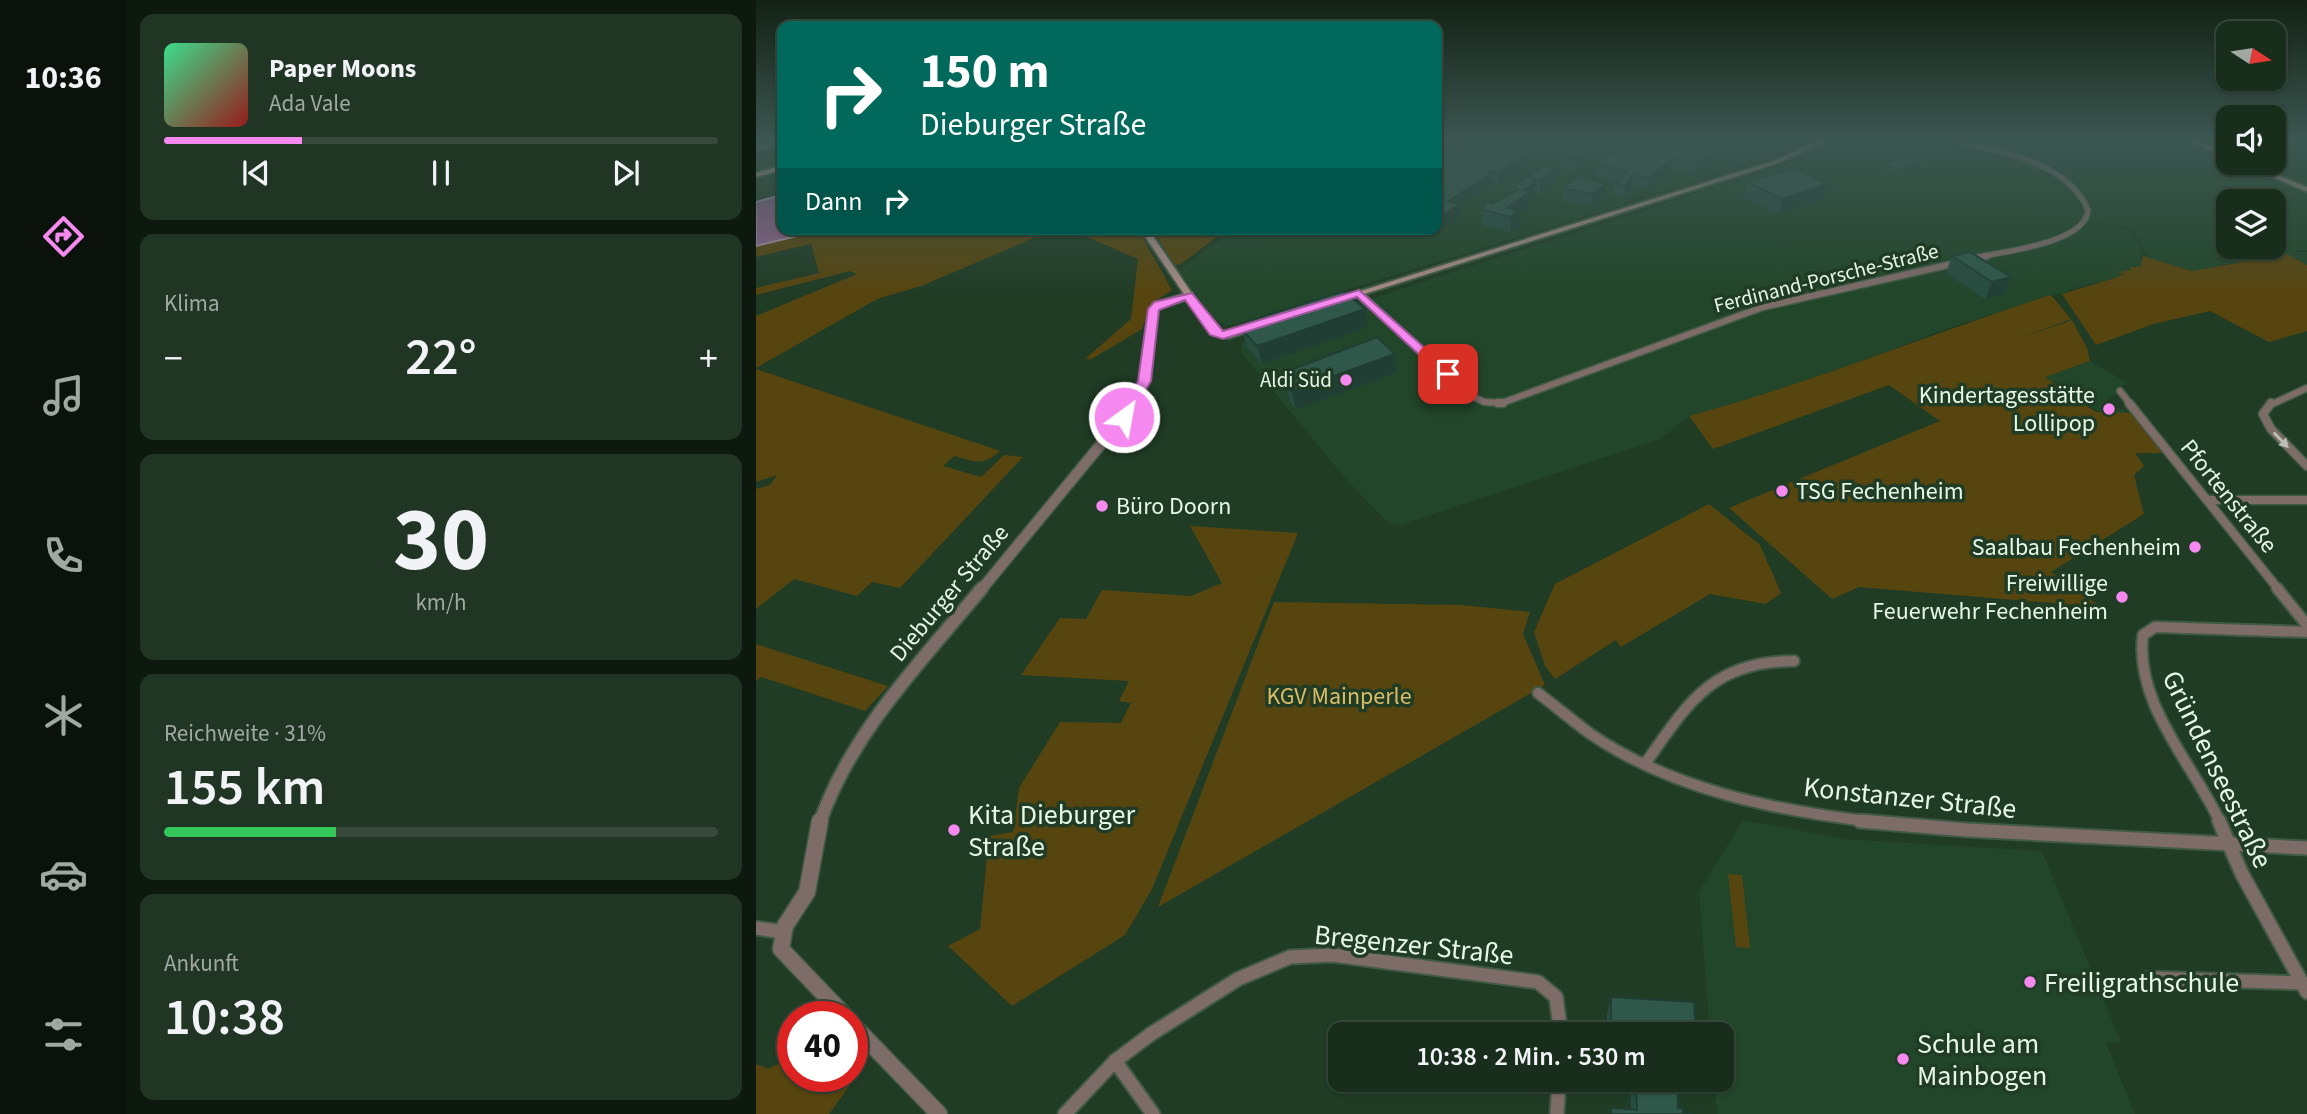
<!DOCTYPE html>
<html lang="de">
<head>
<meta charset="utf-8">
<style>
  body { margin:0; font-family:"Source Sans 3",sans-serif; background:#213525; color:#f1f3f6; height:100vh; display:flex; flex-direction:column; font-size:26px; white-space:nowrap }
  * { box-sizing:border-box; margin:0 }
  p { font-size:23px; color:#9fa8a3 }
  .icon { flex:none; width:38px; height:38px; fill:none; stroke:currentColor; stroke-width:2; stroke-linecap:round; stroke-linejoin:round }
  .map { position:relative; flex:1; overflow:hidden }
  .sheet { display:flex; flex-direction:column; gap:14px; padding:14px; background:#0d190f; width:630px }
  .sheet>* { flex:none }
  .top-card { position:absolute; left:21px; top:21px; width:665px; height:214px; border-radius:14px; box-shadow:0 2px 5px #0004,0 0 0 2px #36493b; background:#00695c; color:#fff; overflow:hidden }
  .needle { width:46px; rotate:102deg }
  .controls { position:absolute; left:1460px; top:21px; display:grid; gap:14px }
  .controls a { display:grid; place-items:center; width:70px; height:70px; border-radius:14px; background:#182d1c; box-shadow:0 2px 5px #0004,0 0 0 2px #36493b; font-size:35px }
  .speed { position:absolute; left:21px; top:1001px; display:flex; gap:14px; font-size:35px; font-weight:700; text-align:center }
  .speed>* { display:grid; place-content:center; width:91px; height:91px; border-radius:50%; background:#182d1c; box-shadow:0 2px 5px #0004,0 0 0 2px #36493b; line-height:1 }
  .speed .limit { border:10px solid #d22; background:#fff; color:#111 }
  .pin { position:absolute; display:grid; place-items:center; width:60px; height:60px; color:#fff; margin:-30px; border-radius:14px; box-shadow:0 4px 10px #0006 }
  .me { position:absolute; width:77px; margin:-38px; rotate:32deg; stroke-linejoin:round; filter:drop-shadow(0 0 5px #0008) }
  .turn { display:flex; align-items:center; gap:24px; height:147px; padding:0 28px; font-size:32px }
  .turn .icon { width:91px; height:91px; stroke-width:2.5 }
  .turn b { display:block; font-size:49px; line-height:60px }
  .then { display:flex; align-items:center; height:66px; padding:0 28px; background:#0003; gap:14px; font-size:26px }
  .big { font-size:52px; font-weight:600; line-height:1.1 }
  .sheet .tile { flex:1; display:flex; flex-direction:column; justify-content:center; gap:10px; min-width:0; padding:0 24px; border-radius:14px; background:#213525 }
  .sheet .dial { align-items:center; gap:0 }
  .dial b { font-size:91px; line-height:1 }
  .song { display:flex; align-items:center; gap:21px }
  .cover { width:84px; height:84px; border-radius:10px; background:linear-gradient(135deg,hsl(150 70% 55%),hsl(0 70% 35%)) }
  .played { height:7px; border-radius:4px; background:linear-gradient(90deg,#f589ef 25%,#36493b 25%) }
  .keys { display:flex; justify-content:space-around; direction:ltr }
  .heat { display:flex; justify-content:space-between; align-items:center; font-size:38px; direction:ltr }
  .charge { height:10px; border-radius:5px; background:linear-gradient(90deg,#34c759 31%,#36493b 0) }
  .trip { position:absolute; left:572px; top:1022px; width:406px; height:70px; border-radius:14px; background:#182d1c; box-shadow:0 2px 5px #0004,0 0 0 2px #36493b; font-weight:600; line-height:70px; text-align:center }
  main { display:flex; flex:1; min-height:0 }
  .dock { display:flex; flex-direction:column; width:126px; justify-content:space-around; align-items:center; background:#0a120b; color:#9fa8a3 }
  .dock .icon { width:49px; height:49px }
  .dock .on { color:#f589ef }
  .dock b { font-size:32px; color:#f1f3f6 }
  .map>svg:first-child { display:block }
  .built { fill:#22462a; fill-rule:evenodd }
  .green { fill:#57450f }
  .water { fill:#90638d; stroke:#aa8fa8; stroke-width:2 }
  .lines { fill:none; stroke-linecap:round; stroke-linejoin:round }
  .minor-far4-casing { stroke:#405a44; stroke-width:7 }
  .minor-far3-casing { stroke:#405a44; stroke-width:9 }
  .minor-far2-casing { stroke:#405a44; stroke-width:11 }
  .minor-far1-casing { stroke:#405a44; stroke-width:14 }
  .minor-casing { stroke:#405a44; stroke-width:17 }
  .tertiary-far3-casing { stroke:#405a44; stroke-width:10 }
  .tertiary-far2-casing { stroke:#405a44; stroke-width:13 }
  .tertiary-far1-casing { stroke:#405a44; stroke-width:16 }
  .tertiary-casing { stroke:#405a44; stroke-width:19 }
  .secondary-casing { stroke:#405a44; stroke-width:4 }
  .primary-casing { stroke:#405a44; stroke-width:4 }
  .minor-far4 { stroke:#7e6c69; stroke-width:5 }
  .minor-far3 { stroke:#7e6c69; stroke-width:6 }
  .minor-far2 { stroke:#7e6c69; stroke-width:8 }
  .minor-far1 { stroke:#7e6c69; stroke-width:10 }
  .minor { stroke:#7e6c69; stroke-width:13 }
  .tertiary-far3 { stroke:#7e6c69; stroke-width:8 }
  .tertiary-far2 { stroke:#7e6c69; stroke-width:10 }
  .tertiary-far1 { stroke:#7e6c69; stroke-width:12 }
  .tertiary { stroke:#7e6c69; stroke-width:16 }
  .secondary { fill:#a78b86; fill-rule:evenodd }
  .primary { fill:#c7a29c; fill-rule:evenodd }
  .wall { fill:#284c40 }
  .shaded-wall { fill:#213e34 }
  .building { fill:#2f584a; stroke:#213e34; stroke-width:2 }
  .oneway { fill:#bcbfb5 }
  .route { fill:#f589ef; stroke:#9f599b; stroke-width:2 }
  .poi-dot { fill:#f589ef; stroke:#203c25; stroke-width:2.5 }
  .labels { text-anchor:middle; stroke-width:7; stroke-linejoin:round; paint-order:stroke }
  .far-street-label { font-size:21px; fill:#e6f7e8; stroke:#203c25 }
  .far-poi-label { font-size:21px; fill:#e6f7e8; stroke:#203c25; text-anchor:end }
  .poi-label { font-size:24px; fill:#e6f7e8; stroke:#203c25; text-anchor:end }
  .street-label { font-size:24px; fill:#e6f7e8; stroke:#203c25 }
  .park-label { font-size:24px; fill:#dbbb64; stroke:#203c25 }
  .near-street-label { font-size:28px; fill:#e6f7e8; stroke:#203c25 }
  .near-poi-label { font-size:28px; fill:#e6f7e8; stroke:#203c25; text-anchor:start }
</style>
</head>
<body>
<main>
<nav class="dock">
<b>10:36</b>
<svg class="icon on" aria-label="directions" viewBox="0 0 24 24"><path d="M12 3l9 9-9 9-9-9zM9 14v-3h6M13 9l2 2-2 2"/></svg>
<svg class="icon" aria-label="music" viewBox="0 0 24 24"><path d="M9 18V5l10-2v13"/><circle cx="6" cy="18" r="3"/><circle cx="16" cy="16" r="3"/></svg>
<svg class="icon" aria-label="phone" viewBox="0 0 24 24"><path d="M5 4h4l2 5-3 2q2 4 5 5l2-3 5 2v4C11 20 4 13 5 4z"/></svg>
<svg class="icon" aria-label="climate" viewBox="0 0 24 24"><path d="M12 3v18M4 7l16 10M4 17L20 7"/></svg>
<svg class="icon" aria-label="car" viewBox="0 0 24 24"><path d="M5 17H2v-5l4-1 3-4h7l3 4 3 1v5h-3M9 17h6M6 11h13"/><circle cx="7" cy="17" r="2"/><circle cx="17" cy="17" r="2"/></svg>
<svg class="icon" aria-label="filters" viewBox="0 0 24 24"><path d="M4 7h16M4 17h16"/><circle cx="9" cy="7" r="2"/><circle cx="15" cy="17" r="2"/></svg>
</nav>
<section class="sheet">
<div class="tile">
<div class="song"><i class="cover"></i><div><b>Paper Moons</b><p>Ada Vale</p></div></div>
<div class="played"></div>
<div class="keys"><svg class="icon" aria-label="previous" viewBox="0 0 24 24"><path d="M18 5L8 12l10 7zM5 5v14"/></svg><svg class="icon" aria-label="pause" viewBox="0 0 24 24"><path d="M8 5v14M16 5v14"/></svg><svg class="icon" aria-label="next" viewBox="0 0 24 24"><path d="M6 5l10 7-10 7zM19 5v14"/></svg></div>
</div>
<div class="tile"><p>Klima</p>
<div class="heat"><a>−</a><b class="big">22°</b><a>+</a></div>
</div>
<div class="tile dial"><b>30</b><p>km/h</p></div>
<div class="tile"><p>Reichweite · 31%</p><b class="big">155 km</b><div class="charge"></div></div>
<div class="tile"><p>Ankunft</p><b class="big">10:38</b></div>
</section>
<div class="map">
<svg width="1551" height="1114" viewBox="0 0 1551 1114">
  <rect width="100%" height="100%" fill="#203c25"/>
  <g class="built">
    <path d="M681 139H1472V163H1517V139H1551V186L1537 189 1551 195V250L1528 252H1551V265L1530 254 1436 271 1393 258 1375 228 1338 221 1374 230 1385 250 1384 267 1369 275 1312 290 1307 294 1295 295 1187 330 1038 386 933 416 904 439 644 525 632 523 588 477 486 353 485 345 490 339 1029 165 1060 151 1047 146 903 193 886 190 867 205 476 325 467 324 455 315 423 270 479 229H681ZM1472 201H1517V247H1472Z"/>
    <path d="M1334 361 1372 383 1364 387 1362 394 1351 399 1356 406 1375 413 1407 453 1379 452 1351 416 1289 377Z"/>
    <path d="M987 820 1089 839 1286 851 1365 1042 1350 1043 1379 1114H961L958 1080H966V1034H954L943 892Z"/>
  </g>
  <g class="green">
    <path d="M70 229H382L416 290 395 304 386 329 334 360 330 358 375 319 382 259 328 236 292 232 165 286 121 299 0 368V316L101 274 94 271 0 295V288L63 273 55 244 0 257V246Z"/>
    <path d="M396 229H471L425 264 419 265Z"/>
    <path d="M1531 254 1551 265V331L1513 342 1454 311 1397 324 1340 345 1306 294 1368 275 1362 272 1375 270 1374 267H1384L1387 256 1436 271Z"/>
    <path d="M1295 295 1315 319 1265 338 1316 320 1331 348 1334 361 1289 377 1340 412 1375 413 1407 453H1379L1388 466 1378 475 1388 514 1295 572 1345 607 1103 587 1076 599 973 508 1184 421 1133 385 957 449 933 416C1056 383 1174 334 1295 295Z"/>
    <path d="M0 369 244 451C228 466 219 462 198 456L187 466 225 477 248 455 267 457 144 588 116 582 101 596 38 579 0 609V489L14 485 21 475 0 482Z"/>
    <path d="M953 504 1004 545 1025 593 1010 604 954 594 865 647 860 640 799 679 789 666 778 632 799 584Z"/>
    <path d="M434 526 542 533 396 889 369 935 256 1006 192 946 224 929 233 836 257 832 263 788 304 722 365 723 375 703 363 701 373 681 265 675 304 618 330 619 346 590 435 596 466 583Z"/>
    <path d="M518 602 705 605 774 612 767 634 789 685 402 907Z"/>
    <path d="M0 644 132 686 109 711 5 677 0 681Z"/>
    <path d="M972 874 986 875 994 948 980 947Z"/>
    <path d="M37 1057V1076H96V1069L102 1074 73 1114H0V1064L12 1069Z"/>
  </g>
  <path class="water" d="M26 195V229H70L0 246V202Z"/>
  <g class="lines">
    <defs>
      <g id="minor-far4">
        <path d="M1188 139C1236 150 1311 159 1332 210 1330 243 1249 251 1223 257"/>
        <path d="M0 149 26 141"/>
      </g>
      <g id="minor-far3">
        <path d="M603 293 716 396 728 402 746 403 1007 307 1231 256"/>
        <path d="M1364 391 1375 405"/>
        <path d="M1514 405 1551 388"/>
      </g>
      <g id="minor-far2">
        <path d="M742 403H747"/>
        <path d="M1373 403 1523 590"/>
        <path d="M1515 403 1507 414 1515 429 1551 466"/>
        <path d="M1452 500H1551"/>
      </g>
      <g id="minor-far1">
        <path d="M1521 588 1551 625"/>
        <path d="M782 693C799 706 816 720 833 733 916 790 1021 811 1119 822"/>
        <path d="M889 764C932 703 956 661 1038 661"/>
        <path d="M1464 822C1437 764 1378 703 1387 635L1399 627 1551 632"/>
      </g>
      <g id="minor">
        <path d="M1104 821 1211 830 1551 848"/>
        <path d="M1463 821 1486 874 1551 992"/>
        <path d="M0 928 26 932"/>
        <path d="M1392 978 1546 983"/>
        <path d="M359 1061 397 1114"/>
        <path d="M309 1114 359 1061 395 1034 482 979 534 957 577 955 782 982 800 997 805 1034"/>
        <path d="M801 1114 803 1080"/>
      </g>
      <path id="tertiary-far3" d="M378 405 388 381 399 306 432 296"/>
      <path id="tertiary-far2" d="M225 590 379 403"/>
      <path id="tertiary-far1" d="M64 822C96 731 166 661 226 588"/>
      <g id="tertiary">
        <path d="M64 821 51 892 29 926 25 949 90 1017"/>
        <path d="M96 1024 183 1114"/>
      </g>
      <g id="secondary">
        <path d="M1065 139H1074L1022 163 583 302 576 300 1018 161Z"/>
        <path d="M1429 139H1438L1472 153V158Z"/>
        <path d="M1484 163H1492L1551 187V192Z"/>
        <path d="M384 229H392L461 330 472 332 499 323 504 326 502 328 473 338 455 334Z"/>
      </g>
      <path id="primary" d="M23 166H26V170L0 177V173Z"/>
    </defs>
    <use href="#minor-far4" class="minor-far4-casing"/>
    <use href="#minor-far3" class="minor-far3-casing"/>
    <use href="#minor-far2" class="minor-far2-casing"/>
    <use href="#minor-far1" class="minor-far1-casing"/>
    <use href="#minor" class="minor-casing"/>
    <use href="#tertiary-far3" class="tertiary-far3-casing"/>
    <use href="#tertiary-far2" class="tertiary-far2-casing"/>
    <use href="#tertiary-far1" class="tertiary-far1-casing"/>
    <use href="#tertiary" class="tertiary-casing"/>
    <use href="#secondary" class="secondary-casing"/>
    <use href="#primary" class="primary-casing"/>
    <use href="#minor-far4" class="minor-far4"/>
    <use href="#minor-far3" class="minor-far3"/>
    <use href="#minor-far2" class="minor-far2"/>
    <use href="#minor-far1" class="minor-far1"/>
    <use href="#minor" class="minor"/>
    <use href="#tertiary-far3" class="tertiary-far3"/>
    <use href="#tertiary-far2" class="tertiary-far2"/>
    <use href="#tertiary-far1" class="tertiary-far1"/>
    <use href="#tertiary" class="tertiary"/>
    <use href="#secondary" class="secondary"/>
    <use href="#primary" class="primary"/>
  </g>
  <g class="wall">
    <path d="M681 139H813L743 184 735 182 732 188 704 205 705 216 685 229 681 227Z"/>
    <path d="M830 139H983L944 172 938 175 916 170 891 190 876 186 869 198 857 195 858 183 860 181 840 176 841 164 865 147 861 142 819 171 805 167V155Z"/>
    <path d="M1128 164 1163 166 1142 173 1127 167Z"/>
    <path d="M788 166 800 183 784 194 779 193V198L775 200V206L763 214 764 226 755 233 727 225V210L756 193V186Z"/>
    <path d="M991 182 1068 199 1023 215 988 198Z"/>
    <path d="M850 184 849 195 835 206 806 200V188Z"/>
    <path d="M1196 256 1255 277 1248 294 1229 299 1190 273Z"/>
    <path d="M491 322 612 327 506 364 491 347 486 330 492 328Z"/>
    <path d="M639 354 641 372 540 409 533 400 529 382 537 380 535 370Z"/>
    <path d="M855 997 940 1034H851V1015Z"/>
    <path d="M874 1080H921L922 1108 927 1113 937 1114H854L855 1108 875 1109Z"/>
  </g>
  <g class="shaded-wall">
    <path d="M796 139H813L743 184 742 173Z"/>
    <path d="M848 139H861V142L819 171V158Z"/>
    <path d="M971 139H983L944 172 938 175 939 162Z"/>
    <path d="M918 158 916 170 891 190 892 178Z"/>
    <path d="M1164 162 1163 166 1142 173 1143 170Z"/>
    <path d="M801 169 800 183 784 194V180Z"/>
    <path d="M735 171V182L732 188 704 205 705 216 685 229 684 217 692 201Z"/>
    <path d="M877 174 876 186 869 198 870 186Z"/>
    <path d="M779 183V198L775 200V206L763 214 764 226 755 233 754 217 751 208 768 190Z"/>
    <path d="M850 184 849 195 835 206 836 194Z"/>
    <path d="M1072 184 1068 199 1023 215 1026 199Z"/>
    <path d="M1255 277 1248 294 1229 299 1236 282Z"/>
    <path d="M609 309 612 327 506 364 501 346Z"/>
    <path d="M639 354 641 372 540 409 536 391Z"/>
  </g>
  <g class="building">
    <path d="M681 139H796L742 173 735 171 732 176 692 201 704 204 684 217 681 216Z"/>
    <path d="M830 139H848L819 158 805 155Z"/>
    <path d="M868 139H971L945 160 939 162 918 158 892 178 877 174 870 186 858 183 872 171 841 164 871 143Z"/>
    <path d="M1149 156 1164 162 1143 170 1128 164Z"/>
    <path d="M788 166 801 169 784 180 775 178 779 183 768 190 775 191 751 208 763 211 754 217 727 210 729 202 737 204 762 189 756 186Z"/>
    <path d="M1039 169 1072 184 1026 199 991 182 1031 170Z"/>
    <path d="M822 177 850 184 836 194 806 188Z"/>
    <path d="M1214 252 1255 277 1236 282 1196 256Z"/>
    <path d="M587 291 609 309 501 346 486 330 495 327 491 322Z"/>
    <path d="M621 337 639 354 536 391 529 382 542 378 535 370Z"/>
    <path d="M855 997 938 1002 940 1034H855Z"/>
    <path d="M880 1080H921L922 1108H927V1113L937 1114H855V1108L881 1110Z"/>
  </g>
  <defs><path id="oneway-solid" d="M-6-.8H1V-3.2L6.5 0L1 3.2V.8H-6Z" transform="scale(1.75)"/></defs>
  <use class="oneway" href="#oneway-solid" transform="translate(1525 440) rotate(46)"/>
  <linearGradient id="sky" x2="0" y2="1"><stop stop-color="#122114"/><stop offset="0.47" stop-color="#3c5651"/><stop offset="1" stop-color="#3c5651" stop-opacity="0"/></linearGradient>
  <rect width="1551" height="295" fill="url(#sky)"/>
  <path class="route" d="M603 290 696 372V377H687L601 297 467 339 454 335 429 300 403 310 395 381 373 420 361 417 382 381 392 309 398 302 436 293 467 331Z"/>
  <g class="poi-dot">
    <circle cx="590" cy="380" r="7"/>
    <circle cx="1353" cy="409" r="7"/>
    <circle cx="1026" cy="491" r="7"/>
    <circle cx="346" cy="506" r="7"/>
    <circle cx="1439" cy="547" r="7"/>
    <circle cx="1366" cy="597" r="7"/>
    <circle cx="198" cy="830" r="7"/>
    <circle cx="1274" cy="982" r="7"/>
    <circle cx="1147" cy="1059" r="7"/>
  </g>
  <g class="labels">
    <g class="far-street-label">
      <text transform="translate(1070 278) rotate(-14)" y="7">Ferdinand-Porsche-Straße</text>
    </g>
    <g class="far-poi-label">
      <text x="576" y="387">Aldi Süd</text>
    </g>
    <g class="poi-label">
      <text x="1339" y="403">Kindertagesstätte<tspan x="1339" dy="28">Lollipop</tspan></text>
      <text x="1040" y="499" text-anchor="start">TSG Fechenheim</text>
      <text x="360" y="514" text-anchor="start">Büro Doorn</text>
      <text x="1425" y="555">Saalbau Fechenheim</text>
      <text x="1352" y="591">Freiwillige<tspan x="1352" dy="28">Feuerwehr Fechenheim</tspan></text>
    </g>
    <g class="street-label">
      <text transform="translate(1473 496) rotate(51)" y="8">Pfortenstraße</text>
      <text transform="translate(193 593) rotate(-50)" y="8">Dieburger Straße</text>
    </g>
    <g class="park-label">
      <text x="583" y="704">KGV Mainperle</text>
    </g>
    <g class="near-street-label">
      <text transform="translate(1462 769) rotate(64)" y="10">Gründenseestraße</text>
      <text transform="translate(1154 797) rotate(6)" y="10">Konstanzer Straße</text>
      <text transform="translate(658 944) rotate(6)" y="10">Bregenzer Straße</text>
    </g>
    <g class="near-poi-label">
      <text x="212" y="824">Kita Dieburger<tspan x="212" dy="32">Straße</tspan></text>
      <text x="1288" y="992">Freiligrathschule</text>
      <text x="1161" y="1053">Schule am<tspan x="1161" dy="32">Mainbogen</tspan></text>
    </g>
  </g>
</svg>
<div class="controls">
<a><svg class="needle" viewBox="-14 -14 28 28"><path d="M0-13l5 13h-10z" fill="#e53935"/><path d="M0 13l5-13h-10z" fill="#9fa8a3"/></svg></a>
<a><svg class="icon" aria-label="sound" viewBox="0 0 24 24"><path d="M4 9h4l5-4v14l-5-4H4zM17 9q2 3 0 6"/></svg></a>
<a><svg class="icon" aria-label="layers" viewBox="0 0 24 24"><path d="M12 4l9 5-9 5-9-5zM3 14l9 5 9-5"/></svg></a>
</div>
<div class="speed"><div class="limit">40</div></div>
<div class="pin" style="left:692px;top:374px;background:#d93025"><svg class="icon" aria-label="arrive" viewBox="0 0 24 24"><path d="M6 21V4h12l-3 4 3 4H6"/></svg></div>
<svg class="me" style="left:368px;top:417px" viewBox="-20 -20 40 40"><circle r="17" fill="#f589ef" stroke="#fff" stroke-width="3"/><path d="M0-11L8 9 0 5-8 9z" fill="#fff"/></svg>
<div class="trip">10:38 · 2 Min. · 530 m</div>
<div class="top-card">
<div class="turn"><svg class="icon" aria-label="right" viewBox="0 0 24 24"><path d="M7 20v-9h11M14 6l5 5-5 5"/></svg><div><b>150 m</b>Dieburger Straße</div></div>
<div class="then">Dann<svg class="icon" aria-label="right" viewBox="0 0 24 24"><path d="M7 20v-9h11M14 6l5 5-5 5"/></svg></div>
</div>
</div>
</main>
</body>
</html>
